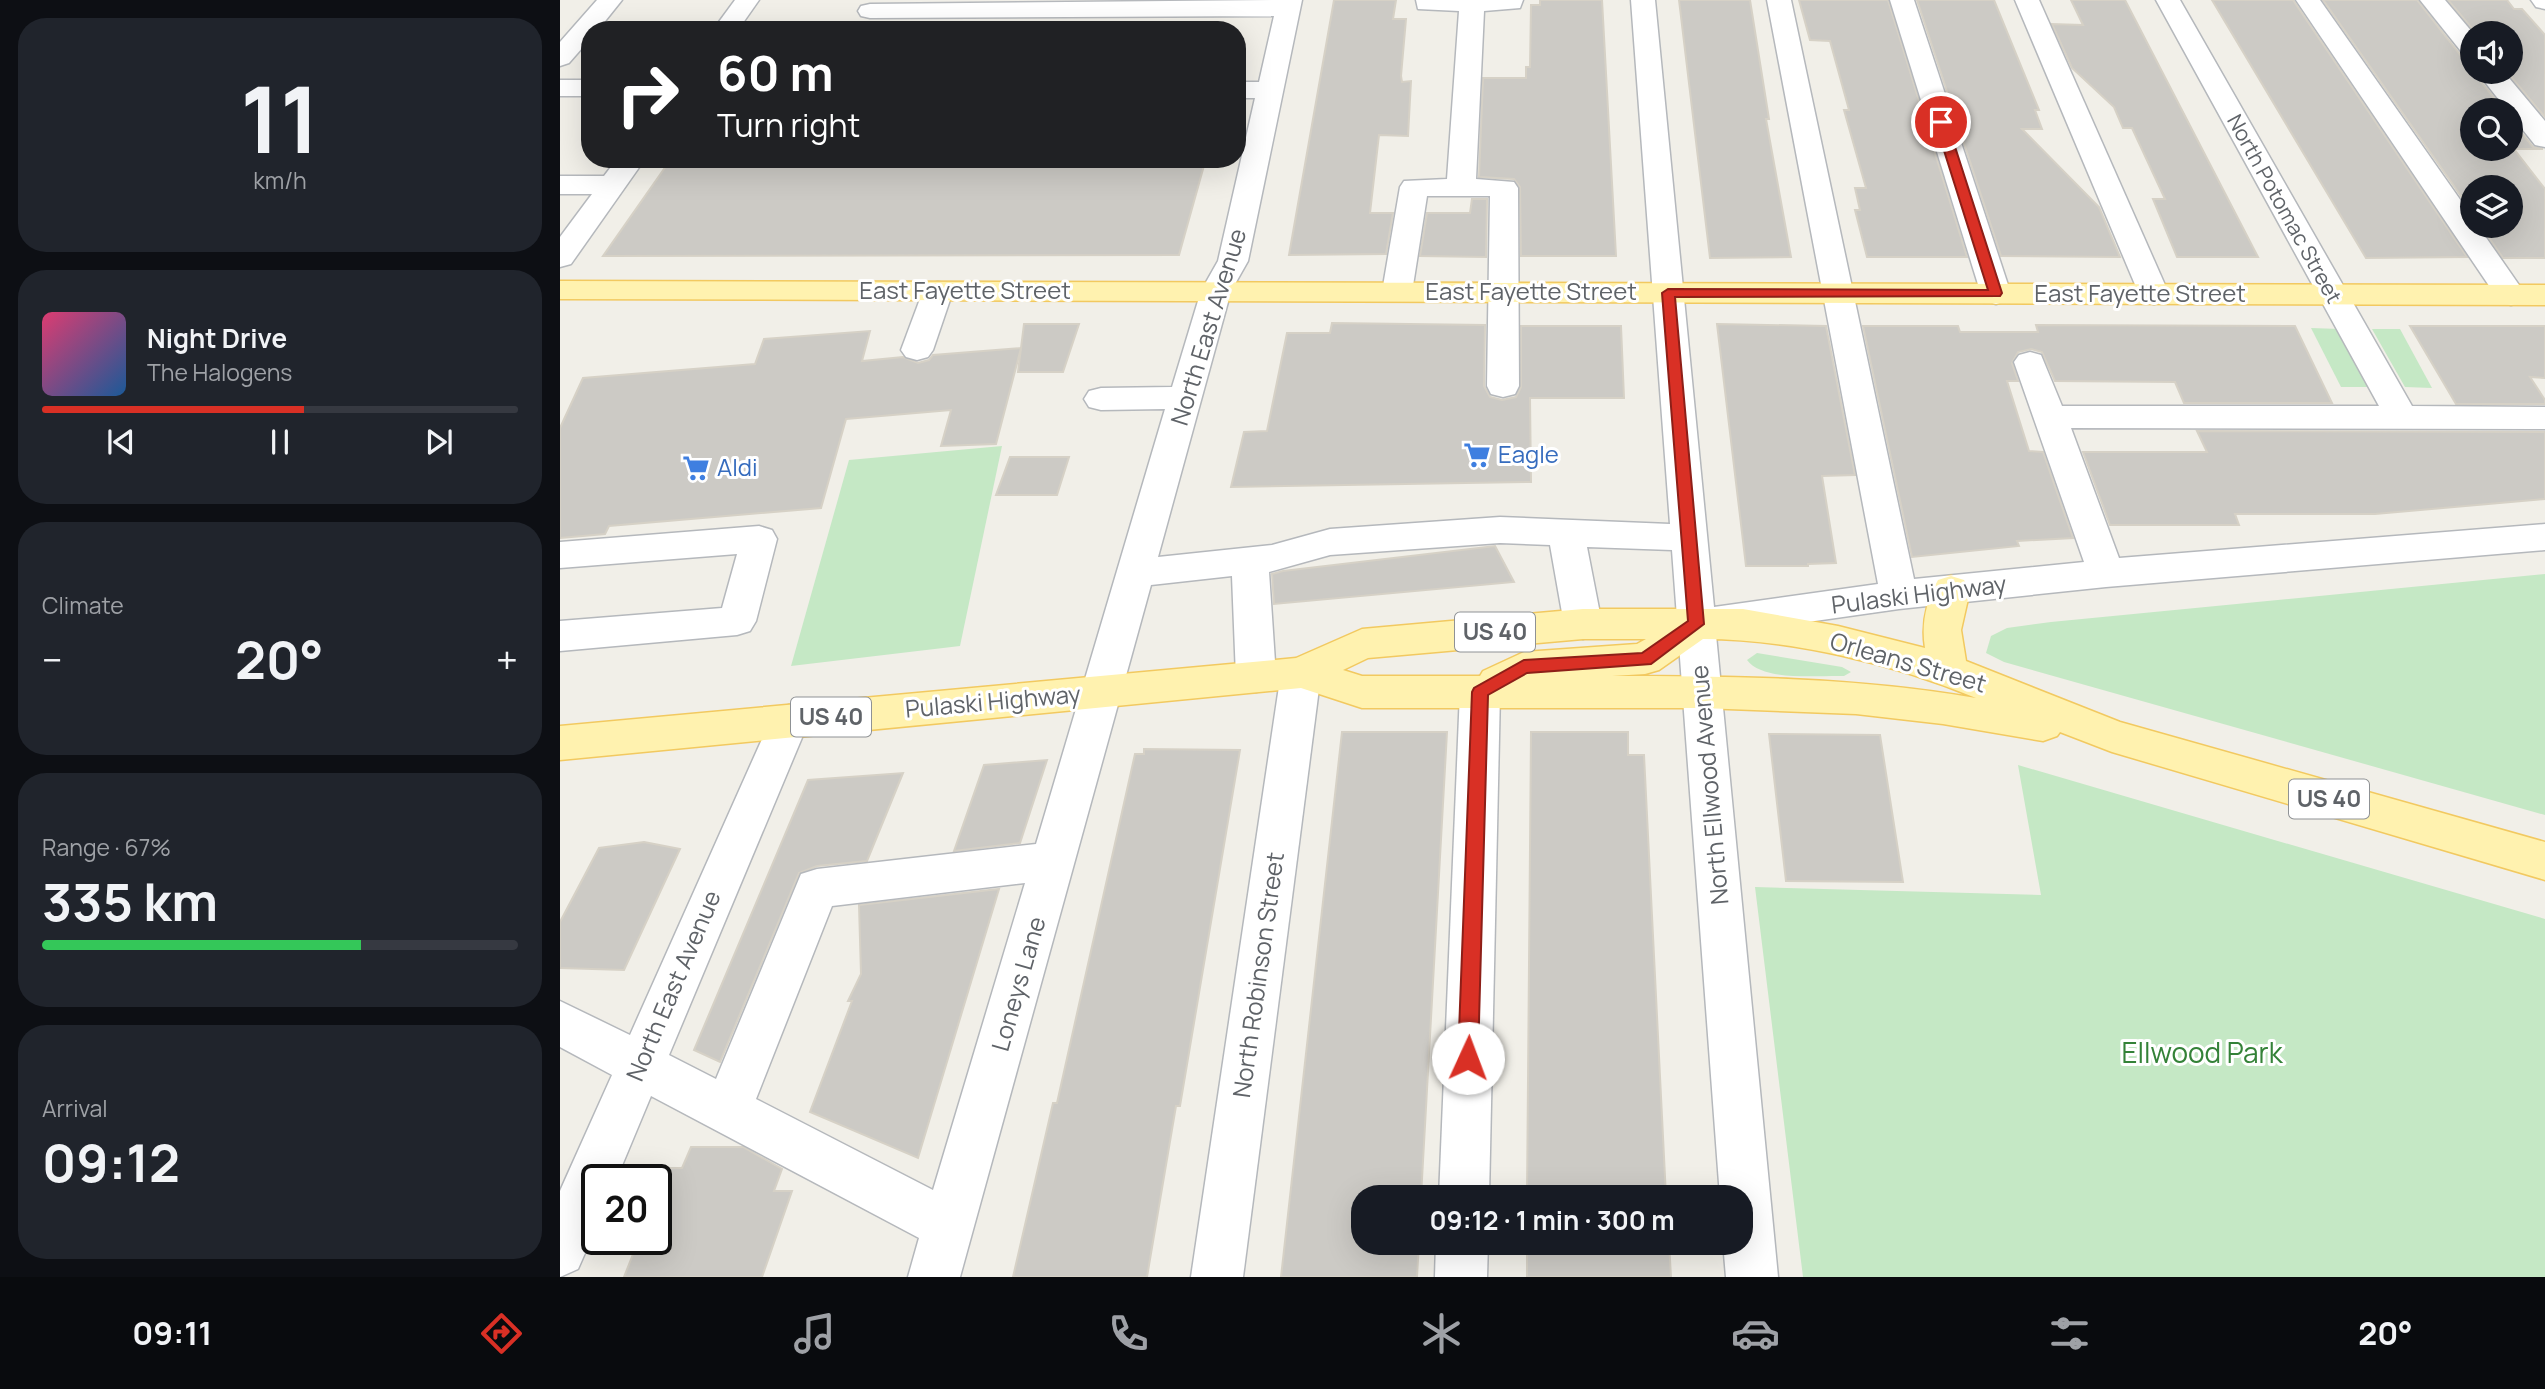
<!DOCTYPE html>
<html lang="en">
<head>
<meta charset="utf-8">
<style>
  body { margin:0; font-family:Manrope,sans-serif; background:#20242c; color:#f1f3f6; height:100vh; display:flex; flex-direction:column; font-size:26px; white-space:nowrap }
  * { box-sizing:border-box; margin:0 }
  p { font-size:23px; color:#9ea1a6 }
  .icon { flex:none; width:38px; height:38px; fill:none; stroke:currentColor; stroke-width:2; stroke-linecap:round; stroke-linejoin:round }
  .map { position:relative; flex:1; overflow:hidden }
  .panel { display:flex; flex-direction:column; gap:18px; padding:18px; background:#0d0f14; width:560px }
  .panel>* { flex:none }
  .hud { position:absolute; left:21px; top:21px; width:665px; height:147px; border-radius:28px; box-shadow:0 7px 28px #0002; background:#202124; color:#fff; overflow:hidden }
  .controls { position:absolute; left:1900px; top:21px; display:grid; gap:14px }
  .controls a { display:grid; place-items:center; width:63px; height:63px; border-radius:50%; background:#171b24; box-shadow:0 7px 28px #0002; font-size:35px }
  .speed { position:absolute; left:21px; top:1164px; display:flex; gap:14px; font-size:35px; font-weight:700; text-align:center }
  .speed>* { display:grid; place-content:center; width:91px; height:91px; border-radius:50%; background:#171b24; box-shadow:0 7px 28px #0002; line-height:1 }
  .speed .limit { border:4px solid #111; border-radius:10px; background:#fff; color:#111 }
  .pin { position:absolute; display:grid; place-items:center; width:60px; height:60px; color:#fff; margin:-30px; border:4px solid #fff; border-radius:50%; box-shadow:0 2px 7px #0007 }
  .me { position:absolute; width:77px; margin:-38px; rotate:2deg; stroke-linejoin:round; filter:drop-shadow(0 0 5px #0008) }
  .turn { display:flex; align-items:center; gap:24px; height:147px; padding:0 21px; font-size:32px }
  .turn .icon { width:91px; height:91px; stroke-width:2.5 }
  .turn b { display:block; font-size:49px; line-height:60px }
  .big { font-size:52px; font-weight:700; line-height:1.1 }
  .panel .card { flex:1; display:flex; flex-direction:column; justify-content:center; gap:10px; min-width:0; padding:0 24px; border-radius:28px; background:#20242c }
  .panel .dial { align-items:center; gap:0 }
  .dial b { font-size:91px; line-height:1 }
  .song { display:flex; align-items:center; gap:21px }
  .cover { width:84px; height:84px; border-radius:10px; background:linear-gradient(135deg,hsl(340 70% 55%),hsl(210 70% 35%)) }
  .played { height:7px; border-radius:4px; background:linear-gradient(90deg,#d93025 55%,#363941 55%) }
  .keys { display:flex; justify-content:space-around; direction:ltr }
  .heat { display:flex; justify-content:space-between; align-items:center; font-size:38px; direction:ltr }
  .charge { height:10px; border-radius:5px; background:linear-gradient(90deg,#34c759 67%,#363941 0) }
  .trip { position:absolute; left:791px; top:1185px; width:402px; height:70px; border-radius:28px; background:#171b24; box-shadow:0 7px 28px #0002; font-weight:700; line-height:70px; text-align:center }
  .tab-bar { display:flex; height:112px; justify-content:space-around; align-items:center; background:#090b0e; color:#9ea1a6 }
  .tab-bar .icon { width:49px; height:49px }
  .tab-bar .selected { color:#d93025 }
  .tab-bar b { font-size:32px; color:#f1f3f6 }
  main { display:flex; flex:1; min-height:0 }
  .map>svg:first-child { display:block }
  .green { fill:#c5e8c5 }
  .building { fill:#cccac5; stroke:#d6d1c6; stroke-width:2 }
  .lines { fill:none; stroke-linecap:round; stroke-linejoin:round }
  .minor-casing { stroke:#b5b8bc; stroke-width:3 }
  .major-casing { stroke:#f2c960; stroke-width:3 }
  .minor { fill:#fff; fill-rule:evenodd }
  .major { fill:#fff2af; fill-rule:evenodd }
  .route { fill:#d93025; stroke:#8d1f18; stroke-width:2 }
  .labels { text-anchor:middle; stroke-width:6; stroke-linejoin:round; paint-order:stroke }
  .far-street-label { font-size:21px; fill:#5f6368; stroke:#fff }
  .shield { fill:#fff; stroke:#8f9295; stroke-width:2 }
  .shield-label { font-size:23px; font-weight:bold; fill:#5f6368 }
  .street-label { font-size:24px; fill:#5f6368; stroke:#fff }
  .shop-label { font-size:24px; fill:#366cbe; stroke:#fff; text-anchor:start }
  .near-park-label { font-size:28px; fill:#348238; stroke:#fff }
</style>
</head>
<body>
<main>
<section class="panel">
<div class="card dial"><b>11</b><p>km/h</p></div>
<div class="card">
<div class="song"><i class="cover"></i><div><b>Night Drive</b><p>The Halogens</p></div></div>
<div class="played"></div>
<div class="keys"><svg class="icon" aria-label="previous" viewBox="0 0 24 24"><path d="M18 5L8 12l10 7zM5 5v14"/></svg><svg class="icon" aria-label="pause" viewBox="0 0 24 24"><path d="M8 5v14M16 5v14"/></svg><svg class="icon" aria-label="next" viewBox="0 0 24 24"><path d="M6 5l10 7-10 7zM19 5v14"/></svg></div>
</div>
<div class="card"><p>Climate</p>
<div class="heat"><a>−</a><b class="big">20°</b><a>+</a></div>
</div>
<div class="card"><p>Range · 67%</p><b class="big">335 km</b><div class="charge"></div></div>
<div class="card"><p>Arrival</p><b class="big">09:12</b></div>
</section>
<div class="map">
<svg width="1985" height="1277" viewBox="0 0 1985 1277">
  <rect width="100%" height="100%" fill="#f1efe8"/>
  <g class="green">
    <path d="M1751 328 1780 329 1810 387H1781Z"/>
    <path d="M1812 329H1840L1872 388 1845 387Z"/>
    <path d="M442 446 400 646 231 666 289 460Z"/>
    <path d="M1985 574V815L1444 662 1426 653 1431 636 1447 628 1491 622Z"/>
    <path d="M1197 653 1282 667 1291 672 1284 676C1259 675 1203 682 1187 660Z"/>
    <path d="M1458 765 1985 919V1277H1243L1195 887 1481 895Z"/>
  </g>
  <g class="building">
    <path d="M774 0H836L833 19H846L841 76 842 82 851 81 848 136 819 135 810 213H833L826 254 729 255Z"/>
    <path d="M980 0H1042L1056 256H961L960 187 954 179 919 177 923 78H966V67H970L971 5H980Z"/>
    <path d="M1119 0H1190L1209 119H1206L1231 257 1150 258Z"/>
    <path d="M1239 0H1328L1407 257H1307L1295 210H1300L1295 188H1306L1284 110H1289L1270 41 1250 40Z"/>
    <path d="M1357 0H1434L1479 110H1475L1482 129H1462L1539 207 1560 257 1441 256Z"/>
    <path d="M1511 0H1565L1698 257H1617L1593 199H1605L1572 128H1563L1554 107 1512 68 1492 24 1523 25Z"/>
    <path d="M1652 0H1733L1907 257 1806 258Z"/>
    <path d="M1763 0H1857L1902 57 1913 60V72L1944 110H1913V149H1951V120L1973 147 1983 149H1954L1985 189V258H1943L1921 226H1951V187H1913V213Z"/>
    <path d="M1888 0H1947L1954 9H1962L1985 35V117L1947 72H1951V33H1916Z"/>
    <path d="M111 159H354L352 163 645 162 619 255 43 256Z"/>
    <path d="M912 199H927L926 257 860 256 867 213H910Z"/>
    <path d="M772 323 925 325 924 386 930 397 942 400 956 397 961 387V326H1061L1064 398H970L971 482 671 487 684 432 707 431 727 333H770Z"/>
    <path d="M464 324H519L503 372H458Z"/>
    <path d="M1157 324 1266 326 1295 475 1262 476 1276 563 1248 564V566H1186Z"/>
    <path d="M1476 325 1735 326 1772 403H1624L1615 382 1495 381 1482 352 1471 349 1458 352 1452 363 1458 381H1447L1469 451 1483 452 1513 538 1457 541 1459 546 1352 557 1303 326H1398L1400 332H1478Z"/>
    <path d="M1850 326H1985V378L1970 377 1985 400V404H1896Z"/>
    <path d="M310 331 302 361 343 357 358 363 369 360 373 355 461 348 436 444 381 446 391 410 286 419 261 508 49 526 45 534 0 538V428L23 378 195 364 204 339Z"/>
    <path d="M1637 431 1985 432V499L1815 514H1675L1679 525H1550L1523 452H1647Z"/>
    <path d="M450 457H509L497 495H436Z"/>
    <path d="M935 546 954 582 714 604 712 574 723 571Z"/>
    <path d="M782 732H887L861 1197H803V1242H859L857 1277H721Z"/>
    <path d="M971 732H1068V755H1084L1106 1197H967Z"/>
    <path d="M1209 734 1320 735 1343 882 1226 881Z"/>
    <path d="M584 749 680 750 620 1106H616L587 1277H453L493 1103H497L575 754H584Z"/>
    <path d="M487 760 460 843 394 851 424 765Z"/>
    <path d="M343 773 307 861 257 866 239 873 160 1062 134 1050 248 780Z"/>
    <path d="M84 842 120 849 64 970 0 968V922L39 848Z"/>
    <path d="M439 889 358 1158 250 1112 292 1001H288L301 974 299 905Z"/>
    <path d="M131 1147H183L222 1169 214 1191H232L202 1277H64L79 1239H96V1198L108 1168H122Z"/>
    <path d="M967 1242H1109L1111 1277H967Z"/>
  </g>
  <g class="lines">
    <defs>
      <g id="minor">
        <path d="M37 0H62L38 30H30V39L9 63 0 66V42Z"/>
        <path d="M175 0H199L178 30H153Z"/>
        <path d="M718 0H742L688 261 671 291 598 557 712 545 770 529 940 517 1110 524 1071 0H1095L1154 607 1318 584 1207 0H1231L1354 579 1524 562 1454 362 1459 355 1470 352 1481 355 1502 406H1819L1596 0H1620L1852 406 1985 407V429L1511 428 1559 558 1985 524V550L1546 587 1339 609 1156 635 1218 1277H1166L1163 1242H1181V1197H1160L1112 550 1027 547 1042 624 1036 634 1023 639 1010 634 1004 624 990 545 940 543 770 555 709 572 716 677 710 688 696 692 682 688 676 677 672 576 591 585 400 1277H348L359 1238 91 1096 56 1180H37V1226L18 1269 0 1277V1191L52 1075 0 1047V1001L70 1035 215 710 229 705 243 710 249 721 109 1055 156 1079 241 874 257 869 476 844 605 409 541 410 529 407 524 399 529 391 541 388 612 387 641 291 658 261 695 98H677V82H699L714 16 310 18 301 16 298 11 301 6 310 4ZM465 883 373 1190 196 1099 272 906Z"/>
        <path d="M856 0H963L960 8 924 11 916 179 954 182 958 188 959 386 955 394 943 397 931 394 927 386 930 196H867L852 292 848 299 837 301 826 299 822 292 840 187 844 181 887 179 899 11 858 9Z"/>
        <path d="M1330 0H1354L1451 294 1447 301 1436 304 1425 301 1421 294Z"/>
        <path d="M1455 0H1479L1609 294 1605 301 1594 304 1583 301 1579 294Z"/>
        <path d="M1736 0H1760L1913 218V226H1918L1966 295 1962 302 1951 305 1940 302Z"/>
        <path d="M1860 0H1885L1913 33V58L1904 55Z"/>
        <path d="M1971 0H1985V9L1976 7Z"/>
        <path d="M1917 72H1944L1985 121V147L1975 145 1951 115V110H1947Z"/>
        <rect x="0" y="80" width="30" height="16"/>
        <path d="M57 159H85L11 264 0 267V237L32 194H0V176H44Z"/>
        <path d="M378 282 389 284 393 291 373 350 368 357 357 360 346 357 341 350 363 291 367 284Z"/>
        <path d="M199 526 212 530 217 539 196 621 190 631 177 635 0 651V621L162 608 177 554 0 568V542Z"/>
        <path d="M741 658 755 662 761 673 683 1277H631L721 673 727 662Z"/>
        <path d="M920 676 934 681 940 692 929 1197H879L900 692 906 681Z"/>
        <path d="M876 1242H928L927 1277H875Z"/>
      </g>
      <g id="major">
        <path d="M0 281 1985 285V305L0 299Z"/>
        <path d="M1391 576 1404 580 1410 590 1401 630 1406 661 1560 722 1985 842V880L1552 752 1500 732 1497 736 1483 741 1383 724 1296 714 1142 708H802L741 688 0 760V726L736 658 802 629 1023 609H1183L1278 626 1365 648C1361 624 1366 602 1378 580ZM1023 639H1086L1077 644 964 652 923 671 920 676H802L783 670 808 658ZM1143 639C1232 639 1334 664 1416 698 1296 677 1173 676 1052 676L1085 674 1099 670Z"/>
      </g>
    </defs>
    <use href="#minor" class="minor-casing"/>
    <use href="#major" class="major-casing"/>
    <use href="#minor" class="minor"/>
    <use href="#major" class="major"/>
  </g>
  <path class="route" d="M1381 119 1387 122 1442 293 1440 296 1115 297 1144 624 1091 664 967 673 928 695 918 1058 915 1064 908 1067 901 1064 898 1058 912 692 914 688 964 660 1082 653 1128 621 1102 293 1108 289 1428 290 1375 122Z"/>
  <defs>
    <symbol id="supermarket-bare" viewBox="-9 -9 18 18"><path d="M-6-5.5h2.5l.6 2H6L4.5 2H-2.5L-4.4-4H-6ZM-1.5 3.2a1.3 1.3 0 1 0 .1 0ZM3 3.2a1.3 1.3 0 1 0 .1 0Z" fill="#3f7fe0" stroke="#fff" stroke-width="2.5" paint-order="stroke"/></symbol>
  </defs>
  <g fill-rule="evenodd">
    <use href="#supermarket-bare" x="898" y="436" width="38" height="38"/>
    <use href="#supermarket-bare" x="117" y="449" width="38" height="38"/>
  </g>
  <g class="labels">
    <g class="far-street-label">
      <text transform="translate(1724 209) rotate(61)" y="7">North Potomac Street</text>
    </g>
    <g class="shield">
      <rect x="895" y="612.5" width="80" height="39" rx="5"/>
      <rect x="231" y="697.5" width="80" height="39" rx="5"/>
      <rect x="1729" y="779.5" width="80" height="39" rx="5"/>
    </g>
    <g class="shield-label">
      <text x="935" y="640">US 40</text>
      <text x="271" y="725">US 40</text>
      <text x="1769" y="807">US 40</text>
    </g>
    <g class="street-label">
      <text x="405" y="299">East Fayette Street</text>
      <text x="971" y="300">East Fayette Street</text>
      <text x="1580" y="302">East Fayette Street</text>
      <text transform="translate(649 327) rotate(-73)" y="8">North East Avenue</text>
      <text transform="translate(1359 595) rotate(-7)" y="8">Pulaski Highway</text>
      <text transform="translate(1348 663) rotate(16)" y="8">Orleans Street</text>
      <text transform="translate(433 702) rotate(-5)" y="8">Pulaski Highway</text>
      <text transform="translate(1150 785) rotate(-95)" y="8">North Ellwood Avenue</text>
      <text transform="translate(699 975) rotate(-82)" y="8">North Robinson Street</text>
      <text transform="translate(459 984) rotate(-74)" y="8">Loneys Lane</text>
      <text transform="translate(114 986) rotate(-67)" y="8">North East Avenue</text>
    </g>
    <g class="shop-label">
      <text x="938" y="463">Eagle</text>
      <text x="157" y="476">Aldi</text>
    </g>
    <g class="near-park-label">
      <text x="1642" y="1063">Ellwood Park</text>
    </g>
  </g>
</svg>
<div class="controls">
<a><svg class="icon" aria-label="sound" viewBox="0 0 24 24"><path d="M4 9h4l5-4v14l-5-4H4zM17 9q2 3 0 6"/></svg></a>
<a><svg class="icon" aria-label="search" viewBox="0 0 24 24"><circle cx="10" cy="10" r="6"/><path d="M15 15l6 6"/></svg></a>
<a><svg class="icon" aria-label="layers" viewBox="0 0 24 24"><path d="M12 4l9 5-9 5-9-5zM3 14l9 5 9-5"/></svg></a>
</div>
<div class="speed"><div class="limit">20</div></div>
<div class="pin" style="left:1381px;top:122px;background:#d93025"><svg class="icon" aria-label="arrive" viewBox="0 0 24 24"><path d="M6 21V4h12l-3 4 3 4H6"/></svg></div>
<svg class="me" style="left:908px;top:1058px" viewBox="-20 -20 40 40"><circle r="19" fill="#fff"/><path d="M0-13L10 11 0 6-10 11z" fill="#d93025"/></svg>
<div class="trip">09:12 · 1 min · 300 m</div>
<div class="hud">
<div class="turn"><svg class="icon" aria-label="right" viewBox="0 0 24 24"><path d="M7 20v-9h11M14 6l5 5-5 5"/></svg><div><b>60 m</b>Turn right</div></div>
</div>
</div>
</main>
<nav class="tab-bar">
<b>09:11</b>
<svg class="icon selected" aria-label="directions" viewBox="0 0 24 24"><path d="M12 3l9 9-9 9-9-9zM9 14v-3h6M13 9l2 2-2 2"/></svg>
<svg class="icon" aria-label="music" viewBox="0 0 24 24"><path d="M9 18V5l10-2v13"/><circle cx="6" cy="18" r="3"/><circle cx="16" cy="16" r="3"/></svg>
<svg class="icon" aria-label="phone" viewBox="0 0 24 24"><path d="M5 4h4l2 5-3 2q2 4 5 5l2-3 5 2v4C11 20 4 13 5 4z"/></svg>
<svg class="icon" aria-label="climate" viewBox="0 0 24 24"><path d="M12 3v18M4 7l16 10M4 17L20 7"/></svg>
<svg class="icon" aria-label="car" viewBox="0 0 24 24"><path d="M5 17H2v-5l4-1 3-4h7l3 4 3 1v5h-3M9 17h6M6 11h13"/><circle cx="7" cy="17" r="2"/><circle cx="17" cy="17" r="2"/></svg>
<svg class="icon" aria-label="filters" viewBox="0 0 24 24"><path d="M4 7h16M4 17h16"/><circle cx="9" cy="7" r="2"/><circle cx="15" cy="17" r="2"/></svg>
<b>20°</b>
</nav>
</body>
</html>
